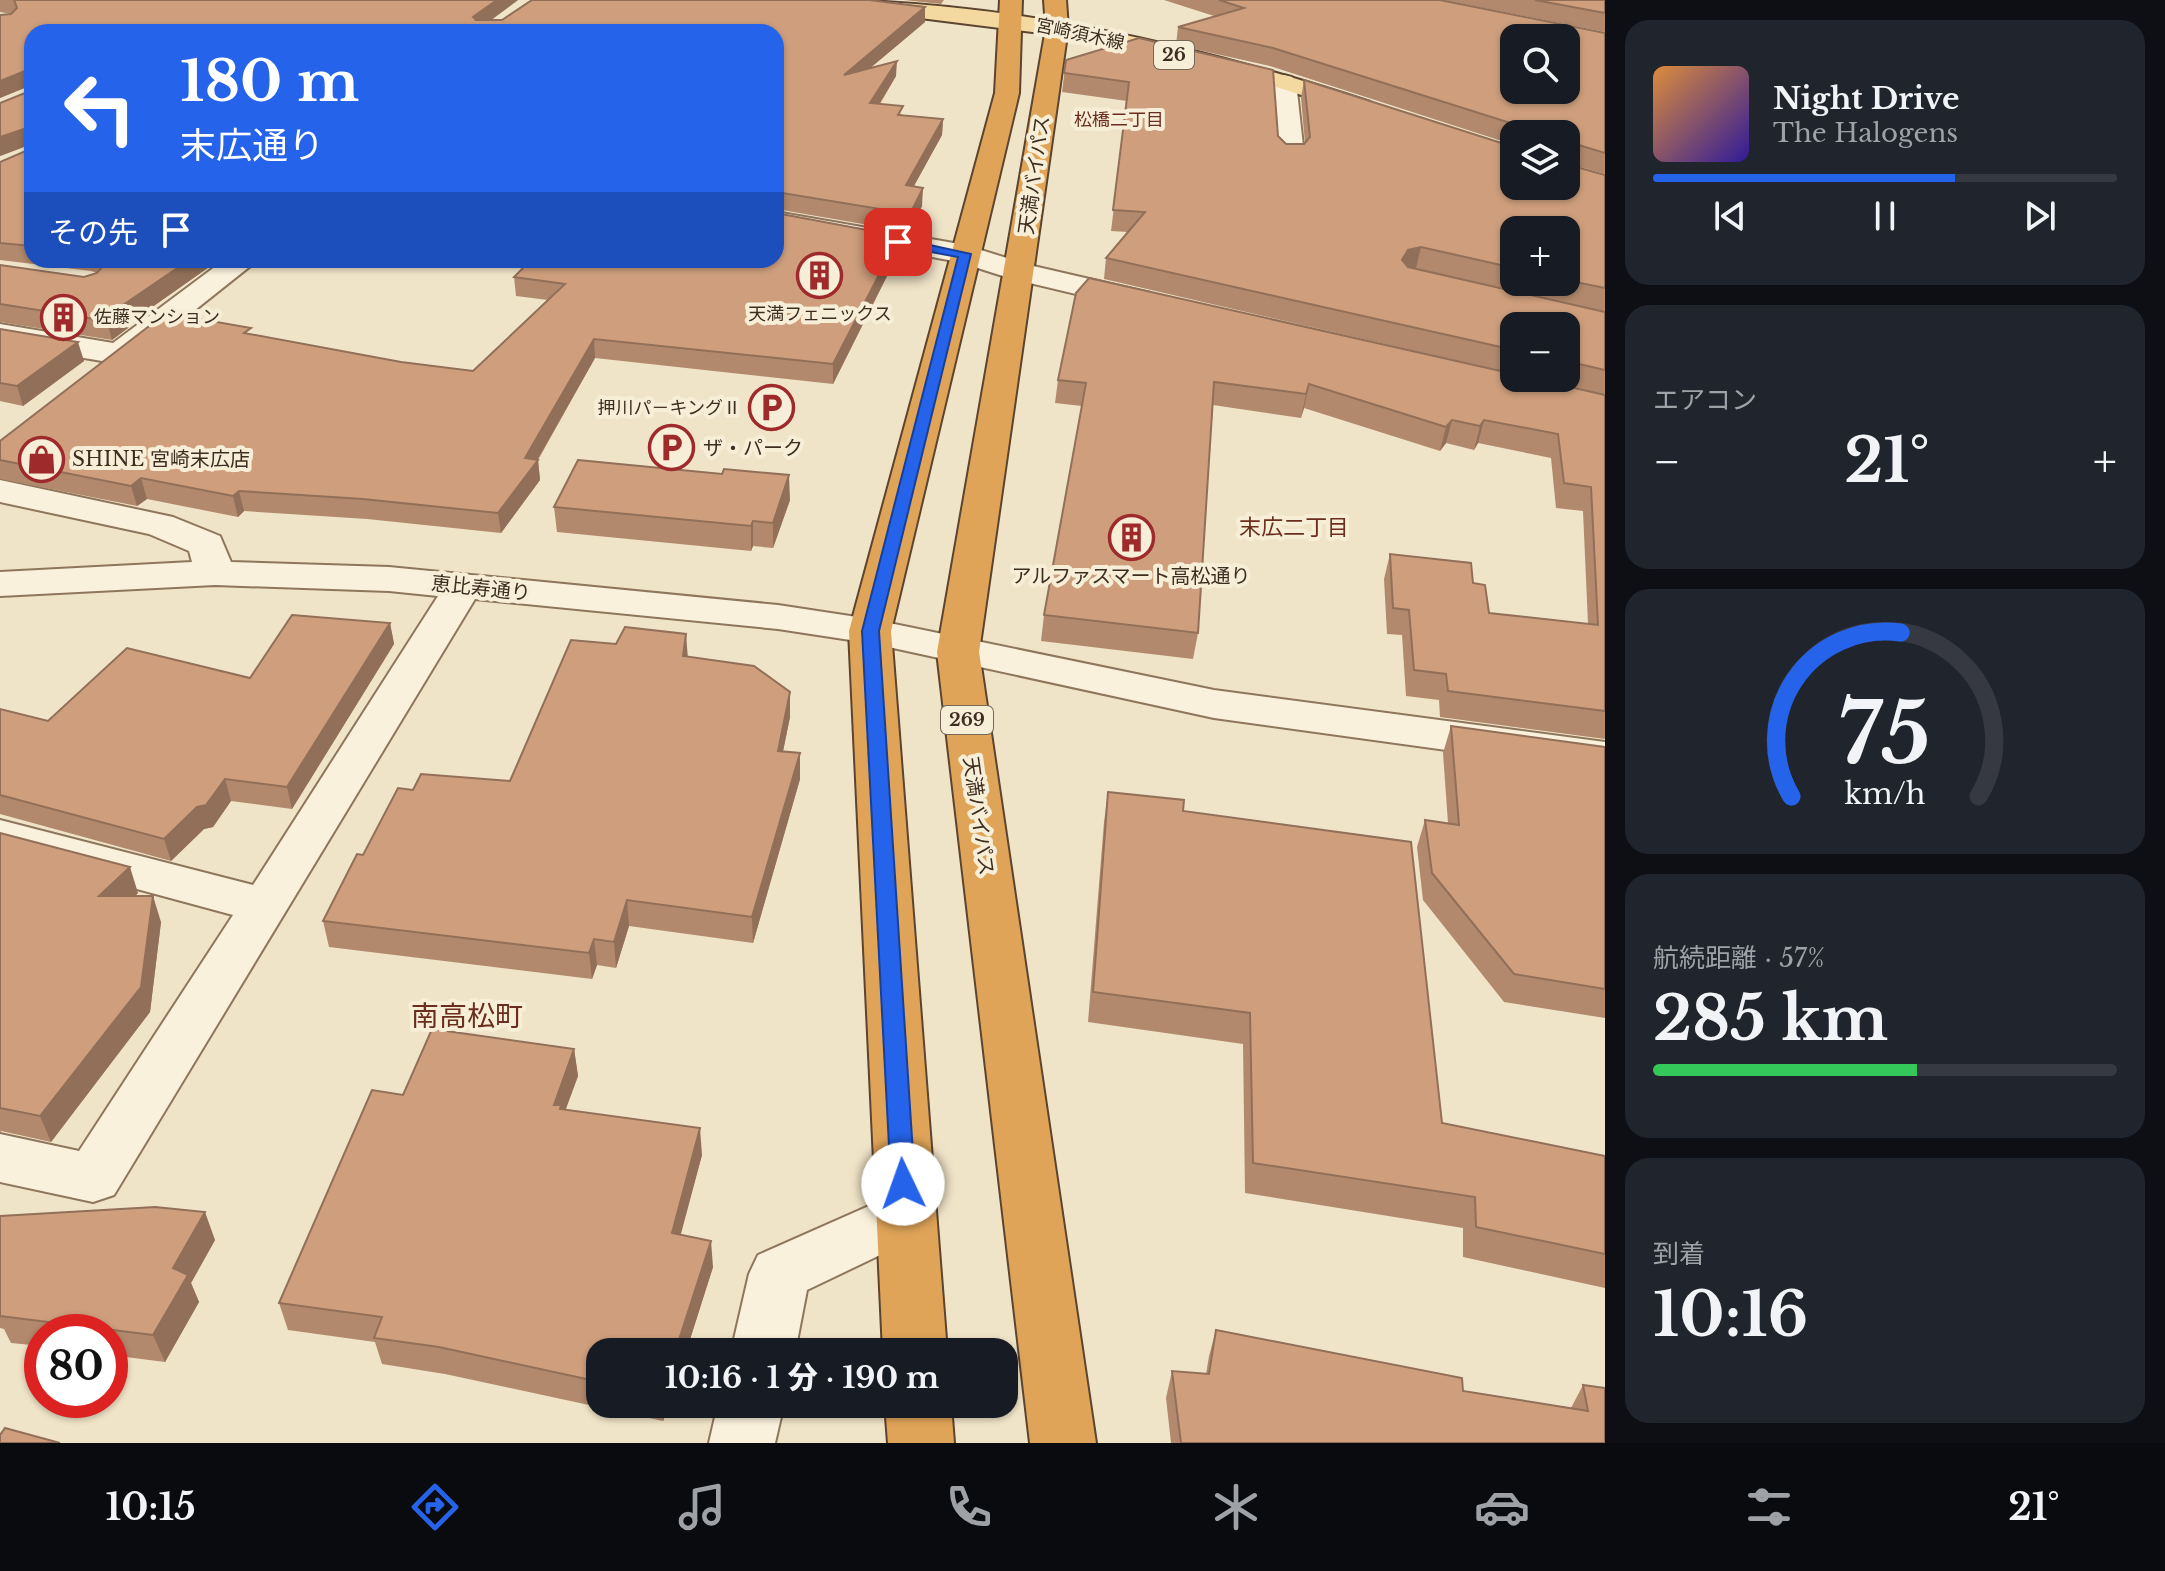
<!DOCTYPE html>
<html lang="ja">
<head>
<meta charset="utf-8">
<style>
  body { margin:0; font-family:"Libre Baskerville","Noto Sans JP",serif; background:#20242c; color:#f1f3f6; height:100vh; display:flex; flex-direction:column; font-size:30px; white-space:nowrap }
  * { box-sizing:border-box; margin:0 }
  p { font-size:26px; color:#9ea1a6 }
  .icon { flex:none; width:44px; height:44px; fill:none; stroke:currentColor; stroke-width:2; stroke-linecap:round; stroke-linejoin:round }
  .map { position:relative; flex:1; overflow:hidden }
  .sheet { display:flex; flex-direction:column; gap:20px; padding:20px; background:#0d0f14; width:560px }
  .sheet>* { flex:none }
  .hud { position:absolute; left:24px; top:24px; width:760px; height:244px; border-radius:24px; box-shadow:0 2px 6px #0004; background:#2563eb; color:#fff; overflow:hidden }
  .fabs { position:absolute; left:1500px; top:24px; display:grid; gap:16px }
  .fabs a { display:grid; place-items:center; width:80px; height:80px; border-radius:16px; background:#171b24; box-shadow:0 2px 6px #0004; font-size:40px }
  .speed { position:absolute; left:24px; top:1314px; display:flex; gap:16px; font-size:40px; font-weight:700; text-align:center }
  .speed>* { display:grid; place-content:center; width:104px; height:104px; border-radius:50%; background:#171b24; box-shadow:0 2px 6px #0004; line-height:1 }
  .speed .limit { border:12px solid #d22; background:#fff; color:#111 }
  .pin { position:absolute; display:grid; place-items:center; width:68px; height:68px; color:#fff; margin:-34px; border-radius:16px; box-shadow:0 4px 12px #0006 }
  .me { position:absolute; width:88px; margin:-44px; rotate:357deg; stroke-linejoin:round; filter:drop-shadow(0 0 6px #0008) }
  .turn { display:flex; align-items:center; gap:28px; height:168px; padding:0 24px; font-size:36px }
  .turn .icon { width:104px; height:104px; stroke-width:2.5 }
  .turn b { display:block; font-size:56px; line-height:68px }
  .then { display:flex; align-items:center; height:76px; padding:0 24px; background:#0003; gap:16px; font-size:30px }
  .big { font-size:60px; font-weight:800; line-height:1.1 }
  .sheet .tile { flex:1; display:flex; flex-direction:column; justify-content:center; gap:12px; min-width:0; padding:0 28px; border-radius:24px; background:#20242c }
  .sheet .dial { align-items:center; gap:0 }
  .dial svg { height:208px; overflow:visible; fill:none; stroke:#363941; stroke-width:7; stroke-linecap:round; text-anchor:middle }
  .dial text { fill:#f1f3f6; stroke:none }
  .song { display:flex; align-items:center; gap:24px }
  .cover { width:96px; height:96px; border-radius:12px; background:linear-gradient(135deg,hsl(30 70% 55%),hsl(250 70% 35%)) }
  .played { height:8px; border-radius:4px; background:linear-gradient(90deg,#2563eb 65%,#363941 65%) }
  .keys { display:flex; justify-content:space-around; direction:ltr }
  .heat { display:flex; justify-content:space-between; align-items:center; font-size:44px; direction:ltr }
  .charge { height:12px; border-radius:6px; background:linear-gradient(90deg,#34c759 57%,#363941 0) }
  .trip { position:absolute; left:586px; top:1338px; width:432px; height:80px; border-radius:24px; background:#171b24; box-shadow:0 2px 6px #0004; font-weight:800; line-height:80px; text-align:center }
  .menu { display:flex; height:128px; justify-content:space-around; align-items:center; background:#090b0e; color:#9ea1a6 }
  .menu .icon { width:56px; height:56px }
  .menu .current { color:#2563eb }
  .menu b { font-size:36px; color:#f1f3f6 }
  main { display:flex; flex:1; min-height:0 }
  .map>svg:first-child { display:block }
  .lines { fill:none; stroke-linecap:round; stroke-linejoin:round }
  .minor-casing { stroke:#8d765c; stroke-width:4 }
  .major-casing { stroke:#5b4430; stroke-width:4 }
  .highway-casing { stroke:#5b4430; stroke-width:4 }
  .minor { fill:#faf1dc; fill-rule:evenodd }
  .major { fill:#f3d9a0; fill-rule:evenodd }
  .highway { fill:#e0a458; fill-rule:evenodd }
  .wall { fill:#b2896c; fill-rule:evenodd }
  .shaded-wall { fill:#916f58 }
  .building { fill:#cf9f7d; stroke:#916f58; stroke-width:2; fill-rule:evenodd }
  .route { fill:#2563eb; stroke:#184099; stroke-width:2 }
  .labels { text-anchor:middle; stroke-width:8; stroke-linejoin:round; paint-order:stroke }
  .far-street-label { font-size:18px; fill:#3d2e20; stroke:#f7eed8 }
  .shield { fill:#f7eed8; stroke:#756857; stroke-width:2 }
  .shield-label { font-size:18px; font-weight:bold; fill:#3d2e20 }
  .far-neighbourhood-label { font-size:18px; fill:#6b2e1e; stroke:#f7eed8 }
  .far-poi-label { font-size:18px; fill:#3d2e20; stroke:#f7eed8 }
  .street-label { font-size:20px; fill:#3d2e20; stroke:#f7eed8 }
  .poi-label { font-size:20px; fill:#3d2e20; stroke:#f7eed8; text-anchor:start }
  .neighbourhood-label { font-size:22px; fill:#6b2e1e; stroke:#f7eed8 }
  .near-quarter-label { font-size:28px; fill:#6b2e1e; stroke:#f7eed8 }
</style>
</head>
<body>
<main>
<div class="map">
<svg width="1605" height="1443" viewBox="0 0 1605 1443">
  <rect width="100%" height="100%" fill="#f0e4c8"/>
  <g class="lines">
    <defs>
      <g id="minor">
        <path d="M1284 75 1292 77 1296 82 1304 155 1300 161H1282L1278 155 1272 82 1276 77Z"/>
        <path d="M776 212 965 245 1029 265 1150 293 1154 300 1150 307 1139 309 1009 278 959 262 776 228Z"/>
        <path d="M224 260H258L131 361 120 364 0 344V324L113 343Z"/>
        <path d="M0 480 173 517 220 536 231 562 389 567 778 605 870 619 1214 690 1605 742V772L1214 718 870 643 778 629 475 599 114 1195 93 1202 0 1182V1134L79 1151 233 915 0 852V820L253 885 438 596 389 591 215 585 0 596V572L192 562 189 551 149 534 0 502Z"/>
        <path d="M905 1190 926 1197 935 1215 926 1233 807 1290 795 1352H731L749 1274 758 1255Z"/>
        <path d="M718 1404H784L775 1443H709Z"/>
      </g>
      <path id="major" d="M813 0C1002 0 1191 43 1370 102L1373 107 1370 112 1361 114 1254 80 1057 35 824 6Z"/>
      <g id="highway">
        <path d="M1000 0H1022L1019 93 891 631 947 1352H883L849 631 995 93Z"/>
        <path d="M1044 0H1066L1068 28 979 652 1096 1443H1030L937 652 1046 28Z"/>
        <path d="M885 1404H951L954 1443H888Z"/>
      </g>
    </defs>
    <use href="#minor" class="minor-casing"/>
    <use href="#major" class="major-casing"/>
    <use href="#highway" class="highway-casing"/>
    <use href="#minor" class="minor"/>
    <use href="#major" class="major"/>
    <use href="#highway" class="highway"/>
  </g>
  <g class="wall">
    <path d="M0 0H518L491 20 925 22 870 68 896 76 880 104 903 115 943 119 942 135 914 186 922 206 909 232 776 209V32H32V260H219L131 322 132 325 112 340 0 322V265L84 277 97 273 91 271 0 260V162L28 150 29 145 0 156V103L30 91V86L0 98V15L12 14 0 12Z"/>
    <path d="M904 0H944L941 4Z"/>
    <path d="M1164 0H1440L1605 33V174L1569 164 1605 175V312L1414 268 1605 312V739L1440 717 1439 700 1406 696 1402 635 1387 634 1384 579 1390 554 1473 583 1489 613 1588 624 1583 511 1556 508 1551 458 1478 443 1474 450 1446 443 1440 451 1304 408 1301 418 1213 405 1198 633 1193 659 1041 641 1044 615 1082 406 1055 403 1058 380 1566 378V326H1514V374L1104 279 1106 258 1128 232 1111 231 1127 101 1062 92 1066 60 1278 136 1286 144H1304L1305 143 1301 98 1304 80 1514 186 1566 134H1514V145L1270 66 1176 45 1178 27 1214 16ZM1514 230H1566V282H1514Z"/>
    <path d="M1443 0H1605V32Z"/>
    <path d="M899 236 898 254 833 384 595 358 538 460 540 480 501 533 367 519 244 511 238 517 147 499 137 506 0 479V441L252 335 401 362 473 371 548 300 516 296 514 277Z"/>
    <path d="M0 329 84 361 23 406 0 401Z"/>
    <path d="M790 500 773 548 753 546 751 551 557 532 554 507Z"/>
    <path d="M390 623 394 644 292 809 231 801 213 827 204 829 171 861 0 814V709L48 721 250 678Z"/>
    <path d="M688 657 790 717 783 751 800 753V779L753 943 629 926 616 968 597 965 592 979 329 947 323 921 363 855 413 790 510 781Z"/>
    <path d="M1451 726 1605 747V1018L1504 1002 1423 900 1417 847 1425 820 1448 823 1443 753Z"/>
    <path d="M1108 792 1183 811 1442 1123 1605 1156V1288L1463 1257V1228L1245 1193 1243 1044 1088 1022 1104 822Z"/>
    <path d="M0 833 138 893 135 896 161 922 150 1012 51 1142 1 1131 0 1133Z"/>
    <path d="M574 1049 578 1076 565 1110 702 1155 680 1234 713 1267 686 1352H600V1404H669L663 1421 445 1374 382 1364 375 1342 288 1330 279 1303 403 1095Z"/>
    <path d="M0 1216 215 1240 191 1283 199 1302 165 1362 110 1355V1332H42V1346L11 1343 4 1329 0 1328Z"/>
    <path d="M1216 1330 1463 1391 1571 1408 1583 1385 1605 1443H1171L1166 1398 1172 1371 1206 1374 1209 1356Z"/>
  </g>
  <g class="shaded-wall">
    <path d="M497 0H518L475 32 473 17Z"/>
    <path d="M925 7V22L843 91 844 75Z"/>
    <path d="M897 61 896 76 870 119V103Z"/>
    <path d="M27 70 31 85 0 98V81Z"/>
    <path d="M943 119 942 135 905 202 906 185Z"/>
    <path d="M30 127 32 144 0 156V137Z"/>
    <path d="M923 188 922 206 909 232 910 214Z"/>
    <path d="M899 236 898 254 833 384V364Z"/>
    <path d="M1421 247 1416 268 1403 271 1402 260 1408 250Z"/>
    <path d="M189 260H219L131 322 132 325 112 340 107 321 123 305Z"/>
    <path d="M594 339 595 358 536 462 538 460 540 480 501 533 498 513 525 458Z"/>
    <path d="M78 342 84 361 23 406 17 386Z"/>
    <path d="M1309 384 1304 408 1301 418 1306 394Z"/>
    <path d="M1452 420 1446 443 1440 451 1446 427Z"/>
    <path d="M1484 420 1478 443 1474 450 1480 426Z"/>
    <path d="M789 475 790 500 773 548V523Z"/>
    <path d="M141 478 147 499 137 506 131 486Z"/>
    <path d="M239 491 244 511 238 517 233 496Z"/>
    <path d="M753 521V546L751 551V526Z"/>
    <path d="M390 623 394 644 292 809 287 787Z"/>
    <path d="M686 634 688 659 683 656Z"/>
    <path d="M790 692V717L778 776V751Z"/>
    <path d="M800 753V779L753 943 752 917Z"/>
    <path d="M225 779 231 801 213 827 204 829 171 861 164 839Z"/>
    <path d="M130 867 138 893 108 922 99 896Z"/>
    <path d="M153 896 161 922 150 1012 51 1142 40 1116Z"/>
    <path d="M627 900 629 926 616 968 614 942Z"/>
    <path d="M594 939 597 965 592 979 589 953Z"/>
    <path d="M574 1049 578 1076 563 1117 554 1105Z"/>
    <path d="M700 1128 702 1155 674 1260 672 1233Z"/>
    <path d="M205 1212 215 1240 191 1283 199 1302 165 1362 153 1335 173 1268Z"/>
    <path d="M711 1241 713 1267 686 1352H675Z"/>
    <path d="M662 1404H669L663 1421Z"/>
  </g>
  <g class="building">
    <path d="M14 0H497L473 17 476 20H502L532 0H869L925 7 844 75 897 61 870 103 903 106 898 115 943 119 906 185 923 188 910 214 776 192V32H32V246L0 243V162L28 150 30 127 0 137V103L30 91 31 72 27 70 0 81V15L11 14 17 8Z"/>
    <path d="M1219 0H1440L1605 33V153L1572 143 1569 146V165L1605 175V288L1566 280V230H1514V268L1421 247 1408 250 1402 260 1408 267 1605 312V370L1566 361V326H1514V350L1106 258 1145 212 1113 210 1129 82 1064 73 1066 60 1139 38 1273 70 1278 136 1286 144H1304L1310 137 1304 80 1514 147V186H1566V134H1521L1520 126 1273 48 1178 27 1244 8ZM1514 38H1566V90H1514Z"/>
    <path d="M1535 0H1605V13Z"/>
    <path d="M776 213 899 236 833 364 594 339 525 458 538 460 498 513 363 499 239 491 233 496 141 478 131 486 0 460V441L166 313 251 328 244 333 401 362 473 371 565 284 514 277 531 260H776Z"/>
    <path d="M100 260H189L123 305 127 306 107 321 0 304V265L84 277 97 273 103 266Z"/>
    <path d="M1089 278 1514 374V378H1531L1605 395V711L1448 691 1446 674 1414 670 1409 610 1393 608 1390 554 1471 563 1473 583 1485 585 1489 613 1598 625 1591 487 1564 483 1558 434 1484 420 1480 426 1452 420 1446 427 1309 384 1306 394 1214 382 1198 633 1044 615 1086 383 1058 380 1076 293Z"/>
    <path d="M0 329 78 342 17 386 0 383Z"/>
    <path d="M578 460 722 474 724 469 789 475 773 523 753 521 751 526 554 507Z"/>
    <path d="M292 615 390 623 287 787 225 779 206 805 197 807 164 839 0 795V709L48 721 127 648 250 678Z"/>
    <path d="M625 627 686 634 683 656 754 666 790 692 778 751 800 753 752 917 627 900 614 942 594 939 589 953 323 921 357 854 363 855 398 788 413 790 421 774 510 781 571 640 616 644Z"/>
    <path d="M1451 726 1605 747V989L1514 974 1432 873 1425 820 1459 825Z"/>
    <path d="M1108 792 1184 800 1183 811 1411 842 1442 1123 1605 1156V1254L1476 1227 1475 1197 1253 1163 1250 1013 1093 992Z"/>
    <path d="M0 833 130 867 99 896H153L141 987 40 1116 0 1108Z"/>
    <path d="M432 1029 574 1049 554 1105H561L560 1109 700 1128 672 1233 711 1241 675 1352H600V1382L439 1347 374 1338 382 1317 279 1303 372 1090 403 1095Z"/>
    <path d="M155 1207 205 1212 173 1268 188 1275 153 1335 0 1316V1216Z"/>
    <path d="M1216 1330 1462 1378 1463 1391 1588 1411 1583 1385 1605 1388V1443H1181L1172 1371 1209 1374Z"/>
    <path d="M5 1428 60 1443H0V1435Z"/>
  </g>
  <path class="route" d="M898 238 971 254 879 631 915 1184 912 1191 903 1194 895 1191 891 1184 862 631 958 257 893 245V239Z"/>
  <defs>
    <symbol id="building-ring" viewBox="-11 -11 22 22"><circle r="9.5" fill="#f7eed8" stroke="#9e2a2b" stroke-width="1.5"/><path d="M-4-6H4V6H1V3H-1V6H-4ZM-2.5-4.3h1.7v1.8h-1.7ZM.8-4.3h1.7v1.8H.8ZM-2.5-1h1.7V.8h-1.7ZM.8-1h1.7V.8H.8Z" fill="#9e2a2b"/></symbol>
    <symbol id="parking-ring" viewBox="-11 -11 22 22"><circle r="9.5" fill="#f7eed8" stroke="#9e2a2b" stroke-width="1.5"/><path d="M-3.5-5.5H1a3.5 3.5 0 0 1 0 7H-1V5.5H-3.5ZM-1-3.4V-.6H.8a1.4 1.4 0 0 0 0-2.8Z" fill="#9e2a2b"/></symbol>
    <symbol id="shop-ring" viewBox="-11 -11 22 22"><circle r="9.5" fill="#f7eed8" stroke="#9e2a2b" stroke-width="1.5"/><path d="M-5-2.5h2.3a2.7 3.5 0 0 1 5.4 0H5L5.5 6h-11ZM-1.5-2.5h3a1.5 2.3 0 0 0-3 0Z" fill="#9e2a2b"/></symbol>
  </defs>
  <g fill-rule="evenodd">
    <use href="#building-ring" x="794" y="250" width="51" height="51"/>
    <use href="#building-ring" x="38" y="292" width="51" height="51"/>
    <use href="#parking-ring" x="746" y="382" width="51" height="51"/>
    <use href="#parking-ring" x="646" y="422" width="51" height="51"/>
    <use href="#shop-ring" x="16" y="434" width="51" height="51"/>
    <use href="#building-ring" x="1106" y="512" width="51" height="51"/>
  </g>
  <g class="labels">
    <g class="far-street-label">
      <text transform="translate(1080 34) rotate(12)" y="6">宮崎須木線</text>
    </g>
    <g class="shield">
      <rect x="1154" y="41" width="40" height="28" rx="6"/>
      <rect x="941" y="706" width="52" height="28" rx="6"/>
    </g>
    <g class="shield-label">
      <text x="1174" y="61">26</text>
      <text x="967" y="726">269</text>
    </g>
    <g class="far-neighbourhood-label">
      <text x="1119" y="126">松橋二丁目</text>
    </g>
    <g class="far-poi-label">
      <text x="820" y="320">天満フェニックス</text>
      <text x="94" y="323" text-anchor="start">佐藤マンション</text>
      <text x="741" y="414" text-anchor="end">押川パ－キングⅡ</text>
    </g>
    <g class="street-label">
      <text transform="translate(1034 175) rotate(-82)" y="7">天満バイパス</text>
      <text transform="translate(481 588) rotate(6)" y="7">恵比寿通り</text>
      <text transform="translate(979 816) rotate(82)" y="7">天満バイパス</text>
    </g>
    <g class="poi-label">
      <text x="703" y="455">ザ・パーク</text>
      <text x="72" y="466">SHINE 宮崎末広店</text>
      <text x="1131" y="583" text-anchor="middle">アルファスマート高松通り</text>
    </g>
    <g class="neighbourhood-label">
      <text x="1294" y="535">末広二丁目</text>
    </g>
    <g class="near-quarter-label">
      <text x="467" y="1026">南高松町</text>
    </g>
  </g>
</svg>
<div class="fabs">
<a><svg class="icon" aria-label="search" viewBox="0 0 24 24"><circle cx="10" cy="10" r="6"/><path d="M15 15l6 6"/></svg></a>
<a><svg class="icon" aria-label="layers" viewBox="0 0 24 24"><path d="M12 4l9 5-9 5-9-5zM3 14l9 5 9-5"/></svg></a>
<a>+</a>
<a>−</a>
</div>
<div class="speed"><div class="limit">80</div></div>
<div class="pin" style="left:898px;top:242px;background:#d93025"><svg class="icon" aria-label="arrive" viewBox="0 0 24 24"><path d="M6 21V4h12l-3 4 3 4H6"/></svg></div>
<svg class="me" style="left:903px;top:1184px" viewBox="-20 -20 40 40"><circle r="19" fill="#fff"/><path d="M0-13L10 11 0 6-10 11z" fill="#2563eb"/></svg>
<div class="trip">10:16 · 1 分 · 190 m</div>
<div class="hud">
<div class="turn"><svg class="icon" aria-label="left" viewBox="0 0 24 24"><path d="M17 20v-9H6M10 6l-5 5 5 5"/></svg><div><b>180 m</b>末広通り</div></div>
<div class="then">その先<svg class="icon" aria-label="arrive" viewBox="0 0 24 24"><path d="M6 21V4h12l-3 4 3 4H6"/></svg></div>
</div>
</div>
<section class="sheet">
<div class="tile">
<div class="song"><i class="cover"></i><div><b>Night Drive</b><p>The Halogens</p></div></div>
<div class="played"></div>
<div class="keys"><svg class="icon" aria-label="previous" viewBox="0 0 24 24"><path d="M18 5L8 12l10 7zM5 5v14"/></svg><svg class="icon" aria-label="pause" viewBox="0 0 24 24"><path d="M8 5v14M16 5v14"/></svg><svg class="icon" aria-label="next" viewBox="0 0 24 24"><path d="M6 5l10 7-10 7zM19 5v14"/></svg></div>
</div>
<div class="tile"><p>エアコン</p>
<div class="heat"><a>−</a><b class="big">21°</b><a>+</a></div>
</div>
<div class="tile dial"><svg viewBox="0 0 100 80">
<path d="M14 69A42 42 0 1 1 86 69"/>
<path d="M14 69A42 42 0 0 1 56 6" stroke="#2563eb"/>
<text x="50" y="56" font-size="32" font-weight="700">75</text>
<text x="50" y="72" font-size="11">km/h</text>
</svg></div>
<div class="tile"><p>航続距離 · 57%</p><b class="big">285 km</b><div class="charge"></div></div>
<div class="tile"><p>到着</p><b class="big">10:16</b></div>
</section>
</main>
<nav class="menu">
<b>10:15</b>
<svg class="icon current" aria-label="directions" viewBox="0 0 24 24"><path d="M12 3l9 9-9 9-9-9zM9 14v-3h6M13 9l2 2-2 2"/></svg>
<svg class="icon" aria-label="music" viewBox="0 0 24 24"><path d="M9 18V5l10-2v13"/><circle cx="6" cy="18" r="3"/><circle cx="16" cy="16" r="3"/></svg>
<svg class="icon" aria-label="phone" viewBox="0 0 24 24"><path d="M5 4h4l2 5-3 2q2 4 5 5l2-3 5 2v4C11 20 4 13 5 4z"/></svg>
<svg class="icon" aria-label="climate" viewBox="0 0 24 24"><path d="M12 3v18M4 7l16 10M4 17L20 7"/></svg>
<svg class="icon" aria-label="car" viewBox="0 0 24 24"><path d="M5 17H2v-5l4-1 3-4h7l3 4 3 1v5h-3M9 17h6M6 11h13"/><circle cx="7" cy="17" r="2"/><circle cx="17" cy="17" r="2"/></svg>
<svg class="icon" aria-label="filters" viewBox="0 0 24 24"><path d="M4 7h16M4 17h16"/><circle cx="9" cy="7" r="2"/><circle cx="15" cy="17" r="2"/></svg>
<b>21°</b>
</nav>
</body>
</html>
